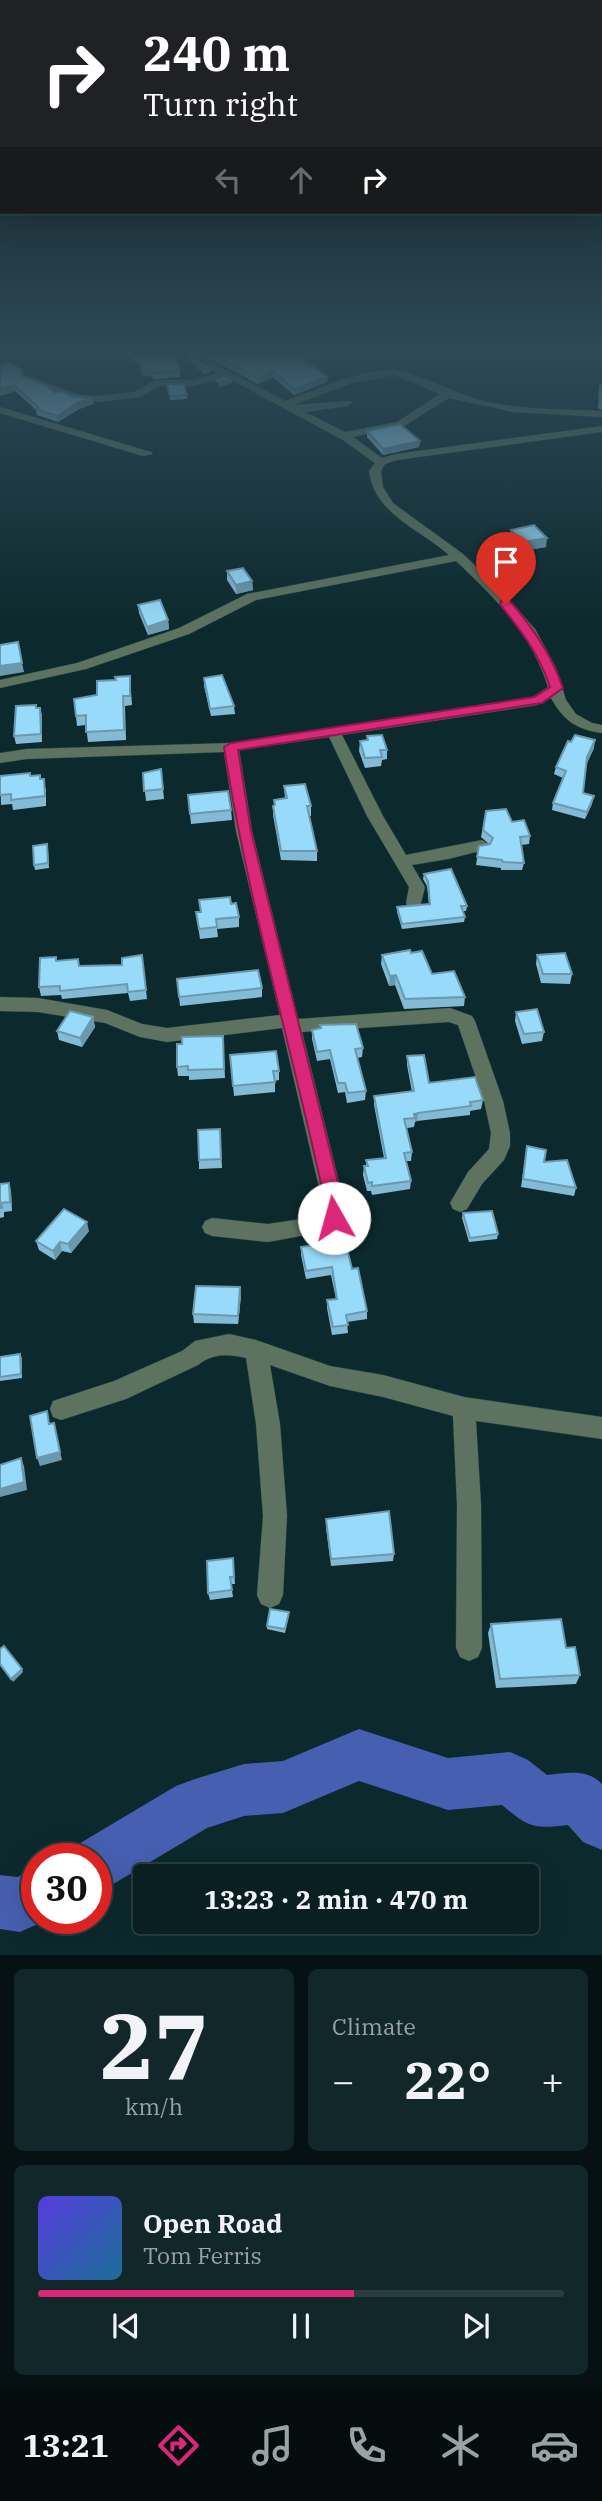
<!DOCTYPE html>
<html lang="en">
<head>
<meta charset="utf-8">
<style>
  body { margin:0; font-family:"IBM Plex Serif",serif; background:#12272a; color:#f1f3f6; height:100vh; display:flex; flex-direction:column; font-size:26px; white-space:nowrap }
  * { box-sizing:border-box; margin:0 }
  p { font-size:23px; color:#99a2a5 }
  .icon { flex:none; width:38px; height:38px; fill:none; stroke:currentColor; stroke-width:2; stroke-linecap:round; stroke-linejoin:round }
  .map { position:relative; height:1955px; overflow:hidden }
  .panel { display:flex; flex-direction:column; gap:14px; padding:14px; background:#051113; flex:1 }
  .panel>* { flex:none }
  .guide { position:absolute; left:0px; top:0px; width:602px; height:214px; box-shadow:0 7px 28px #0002,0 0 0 2px #293d40; background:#202124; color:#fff; overflow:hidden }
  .speed { position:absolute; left:21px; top:1843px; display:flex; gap:14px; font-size:35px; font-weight:700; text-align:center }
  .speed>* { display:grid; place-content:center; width:91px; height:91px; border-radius:50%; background:#091f22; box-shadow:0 7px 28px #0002,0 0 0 2px #293d40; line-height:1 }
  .speed .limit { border:10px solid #d22; background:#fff; color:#111 }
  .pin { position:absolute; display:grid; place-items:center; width:60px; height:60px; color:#fff; margin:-72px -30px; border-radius:50% 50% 50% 0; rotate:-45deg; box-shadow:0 0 7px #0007 }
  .pin .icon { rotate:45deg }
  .me { position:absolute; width:77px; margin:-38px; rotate:353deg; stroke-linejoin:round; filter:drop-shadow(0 0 5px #0008) }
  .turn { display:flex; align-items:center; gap:24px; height:147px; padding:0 28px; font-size:32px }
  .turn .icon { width:91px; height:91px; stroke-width:2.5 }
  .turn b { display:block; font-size:49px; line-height:60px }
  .lanes { display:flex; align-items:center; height:66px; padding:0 28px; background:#0003; justify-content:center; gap:35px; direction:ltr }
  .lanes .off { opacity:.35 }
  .big { font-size:52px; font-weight:700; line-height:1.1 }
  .panel .card { flex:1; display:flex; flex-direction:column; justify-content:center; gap:10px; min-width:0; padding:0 24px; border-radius:10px; background:#12272a }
  .panel .dial { align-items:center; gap:0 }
  .dial b { font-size:91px; line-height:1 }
  .song { display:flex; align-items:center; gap:21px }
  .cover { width:84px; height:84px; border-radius:10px; background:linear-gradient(135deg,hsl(250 70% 55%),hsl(200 70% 35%)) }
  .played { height:7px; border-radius:4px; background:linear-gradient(90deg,#db2777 60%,#293d40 60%) }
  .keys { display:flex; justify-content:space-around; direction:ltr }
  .heat { display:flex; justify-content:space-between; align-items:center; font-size:38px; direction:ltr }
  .panel .tiles { flex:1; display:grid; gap:14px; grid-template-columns:1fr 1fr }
  .card:last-child { grid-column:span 2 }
  .trip { position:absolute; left:133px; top:1864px; width:406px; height:70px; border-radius:7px; background:#091f22; box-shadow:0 7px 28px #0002,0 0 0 2px #293d40; font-weight:700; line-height:70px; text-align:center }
  .menu { display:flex; height:112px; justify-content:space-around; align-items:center; background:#040c0e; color:#99a2a5 }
  .menu .icon { width:49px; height:49px }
  .menu .active { color:#db2777 }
  .menu b { font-size:32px; color:#f1f3f6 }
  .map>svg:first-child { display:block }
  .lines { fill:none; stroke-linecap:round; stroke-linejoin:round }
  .river { fill:#475fb0; fill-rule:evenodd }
  .minor-casing { stroke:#254448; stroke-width:1 }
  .minor { fill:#5d7360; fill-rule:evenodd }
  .wall { fill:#83bbd6 }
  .shaded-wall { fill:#6a99ae }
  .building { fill:#98daf9; stroke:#6a99ae; stroke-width:2 }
  .route { fill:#db2777; stroke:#8e194d; stroke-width:2 }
</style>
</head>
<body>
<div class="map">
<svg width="602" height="1955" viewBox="0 0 602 1955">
  <rect width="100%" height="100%" fill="#0c292d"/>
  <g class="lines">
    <g class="river">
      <path d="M359 1729 448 1758 510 1752 528 1760 547 1775C567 1773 587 1768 602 1784V1850L583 1842 568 1825C534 1829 529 1828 502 1805L448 1810 359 1781 283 1813 244 1816 207 1828 115 1883 96 1891V1858H71L77 1845 176 1786 195 1779 244 1764 283 1761Z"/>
      <path d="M37 1869V1918H51L20 1932 0 1929V1875L17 1877Z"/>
    </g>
    <defs>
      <g id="minor">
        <path d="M184 354H196L285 401C320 388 355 372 393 369 406 369 464 397 484 401 522 410 563 409 602 411V417L513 412 449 398 404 426 353 437 382 458 396 454 602 426V432L397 460 385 464 381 471 383 487 393 503 463 554 497 586 535 629 556 668 566 700 576 714 592 723 602 725V733C577 730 563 720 551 698L537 705 342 735 383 816 406 855 482 840 490 845 488 849 448 859 412 865 425 887 420 907H408L406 903 409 887 367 816 329 737 239 750 252 831 298 1019 450 1008 472 1016 475 1021 503 1101 510 1133V1146L504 1160 482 1184 467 1209 460 1212 453 1209 450 1203 468 1172 489 1149 491 1133 484 1101 458 1025 449 1022 302 1032 346 1211 341 1224 333 1230 268 1242 212 1236 205 1233 202 1227 205 1221 212 1218 268 1224 321 1216 325 1213 282 1028 167 1042 140 1037 105 1023 38 1012 0 1011V997L38 998 107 1010 142 1024 167 1028 280 1015 236 831 224 752 27 759 0 763V753L27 749 231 743 533 697 548 687C532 634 495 598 456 561L256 600 189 634 86 669 0 688V680L77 663 179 628 247 594 449 555C420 529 374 514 369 471L375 463 343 440 226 377 194 386H158L141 397 96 402 75 400 23 379 28 376 80 395 96 396 134 392 156 380H194L218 373ZM395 375 440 394 397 422 345 432 305 412 347 406 352 403 351 401 293 405 352 383Z"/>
        <path d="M0 407 151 452 153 454 143 456 0 413Z"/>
        <path d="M229 1334 256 1340 330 1366 383 1375 464 1397 602 1417V1439L476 1421 481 1505 482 1648 478 1657 469 1661 460 1657 456 1648 457 1505 453 1416 383 1397 330 1386 270 1365 280 1424 287 1516 283 1595 279 1604 270 1608 261 1604 257 1595 263 1516 256 1424 246 1358C228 1354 213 1353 198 1365L126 1399 61 1420 53 1417 50 1409 53 1401 114 1381 182 1351 195 1341Z"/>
      </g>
    </defs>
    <use href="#minor" class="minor-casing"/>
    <use href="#minor" class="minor"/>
  </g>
  <g class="wall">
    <path d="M118 354H174L180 371V377L153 379 151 375 142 376 139 365 129 356 122 358Z"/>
    <path d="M201 354H330V356L303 360 328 377 327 382 294 395 273 377 258 384Z"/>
    <path d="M188 355 211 368V372L204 374 189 360Z"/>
    <path d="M0 365 22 370 23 376 56 393 74 397 92 398 93 404 79 409 58 422 37 415 36 410 15 391 0 396Z"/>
    <path d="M167 384 187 395V399L170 400Z"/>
    <path d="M600 385H602V410L598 408Z"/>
    <path d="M367 431 420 441 419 447 383 455 367 437Z"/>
    <path d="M511 530 546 547 522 551 510 540Z"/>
    <path d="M227 571 252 581 253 590 236 594 227 580Z"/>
    <path d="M138 605 168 620 169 629 148 635 139 613Z"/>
    <path d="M130 676 132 705 125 706 126 740 88 742 86 725 77 726 74 699 97 695 116 680Z"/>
    <path d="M204 678 234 706 235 714 211 716 204 686Z"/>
    <path d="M36 705 37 708H40L42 716V742L16 744 14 736Z"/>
    <path d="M367 736 387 750V759L382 760 381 766 365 768 359 751 360 741H367Z"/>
    <path d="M594 748 587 763 583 793 592 804 585 819 552 810 553 803 563 778 554 774 556 767Z"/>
    <path d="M161 769 164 799 146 801 143 773Z"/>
    <path d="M40 775 41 779 46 789V806L13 810 12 804 1 805 0 776Z"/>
    <path d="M284 786 311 806V816H309L317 851V861L281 860 273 815V806H274V800L285 799Z"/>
    <path d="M188 795 231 810 232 820 191 824Z"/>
    <path d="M486 811 512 822 530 836 529 844 521 845 524 863 522 870H501V868L476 865 479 846 489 844 481 837Z"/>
    <path d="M48 849 49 868 35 870 34 865Z"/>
    <path d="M424 874 467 906 466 911H463L465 917 464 922 402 929 397 912V907L429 904 427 886 423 879Z"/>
    <path d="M231 904 239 917V927L217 929 218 937 200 939 196 912Z"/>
    <path d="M411 953 432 974 465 997 464 1006 404 1009 395 985 389 986 381 964 382 955Z"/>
    <path d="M142 955 147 999 130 1001 128 993 62 999 61 995 41 996 39 987 56 957 57 961 80 966 122 965Z"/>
    <path d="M537 955 572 974 570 984 541 983 536 964Z"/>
    <path d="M177 979 262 988V997L180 1006Z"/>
    <path d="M516 1012 544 1032 542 1041 522 1044 515 1021Z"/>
    <path d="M93 1017 95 1027 82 1047 59 1040 57 1031Z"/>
    <path d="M320 1025 363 1048 362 1057 357 1058 366 1091 365 1100 347 1103 345 1092 338 1093 330 1059 317 1061 312 1039V1030L320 1029Z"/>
    <path d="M223 1036 225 1078 189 1080V1076H178L177 1067 182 1044Z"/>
    <path d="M230 1055 279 1071V1080L275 1081V1092L234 1096Z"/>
    <path d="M407 1056 429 1083 483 1100 481 1109 470 1111V1115L417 1121 415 1122 414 1127 407 1128 412 1152 411 1161H406L411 1181 410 1189 372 1195 371 1191H367L363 1175 364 1166H366V1160L384 1158 374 1105V1096L412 1092 407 1065Z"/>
    <path d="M220 1129 222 1168 199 1169V1160Z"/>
    <path d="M527 1146 544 1162 576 1188 574 1196 521 1187Z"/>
    <path d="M9 1183 11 1192 12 1211 4 1212V1217L0 1218V1184Z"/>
    <path d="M463 1213 498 1234 497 1239 469 1242 462 1218Z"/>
    <path d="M89 1231 71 1253 62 1251 55 1260 39 1250 36 1241Z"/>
    <path d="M301 1247 352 1269 367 1311V1319L347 1322 348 1333 332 1335 327 1308V1300L336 1299 331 1275 306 1279 301 1255Z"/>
    <path d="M241 1296 238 1324 194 1323 193 1314Z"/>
    <path d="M0 1357 22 1358V1378L0 1381Z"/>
    <path d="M326 1519 394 1554 393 1561 331 1566 326 1527Z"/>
    <path d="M233 1558 235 1584H231L233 1597 210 1600 208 1593Z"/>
    <path d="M289 1615 285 1633 267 1629V1626Z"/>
    <path d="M491 1624 566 1648 580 1675 576 1684 496 1688 488 1633Z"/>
  </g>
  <g class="shaded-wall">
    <path d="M122 354H129V356L122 358Z"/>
    <path d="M304 354H330V356L296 361V355Z"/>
    <path d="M211 368V372L204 374V370Z"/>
    <path d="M151 369V375L142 376V370Z"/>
    <path d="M273 372V377L258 384V378Z"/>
    <path d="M328 377 327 382 294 395V389Z"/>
    <path d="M232 379V383L219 387 218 382Z"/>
    <path d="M14 385 15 391 0 396V389Z"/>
    <path d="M92 398 93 404 79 409 58 422 57 416 78 403Z"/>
    <path d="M420 441 419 447 383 455V449Z"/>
    <path d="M547 538 546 547 522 551 523 542Z"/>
    <path d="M252 581 253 590 236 594V585Z"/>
    <path d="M168 620 169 629 148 635 147 627Z"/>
    <path d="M22 663 24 672 0 676V666Z"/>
    <path d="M40 708 42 716V742L41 734Z"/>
    <path d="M595 740 594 748 586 765 587 757Z"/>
    <path d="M594 796 592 804 585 819 587 812Z"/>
    <path d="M396 975 395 985 389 986 390 976Z"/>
    <path d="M93 1017 95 1027 82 1047 80 1038Z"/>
    <path d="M418 1113 417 1121 415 1122 414 1114Z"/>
    <path d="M9 1183 11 1192 12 1211 10 1202Z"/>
    <path d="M87 1222 89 1231 71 1253 68 1244Z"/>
    <path d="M60 1242 62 1251 55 1260 53 1251Z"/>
    <path d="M240 1287 241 1296 238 1324V1316Z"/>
    <path d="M20 1354 22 1358V1378L21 1374Z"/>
    <path d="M54 1423 62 1460 40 1466 37 1458Z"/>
    <path d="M21 1458 24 1466 27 1490 0 1497V1489Z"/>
    <path d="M22 1669 23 1672 13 1682 11 1679Z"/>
  </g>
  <g class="building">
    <path d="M133 354H174L180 371 152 373 151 369 142 370 139 359Z"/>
    <path d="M211 354H304L296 355 328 377 294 389 273 372 258 378Z"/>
    <path d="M188 355 211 368 204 370Z"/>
    <path d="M8 362 22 370 20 372 21 376 45 385 56 393 61 391 74 397 92 398 78 403 57 416 36 409 39 408 14 385 0 389V365Z"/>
    <path d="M226 376 232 379 218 382 214 379Z"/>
    <path d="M167 384H184L187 395 170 396Z"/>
    <path d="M600 385H602V399L599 398Z"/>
    <path d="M400 424 420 441 383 449 367 431Z"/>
    <path d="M534 525 547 538 523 542 511 530Z"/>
    <path d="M243 568 252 581 236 585 227 571Z"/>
    <path d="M160 600 168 620 147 627 138 605Z"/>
    <path d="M18 642 22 663 0 666V645Z"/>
    <path d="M222 675 234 706 210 709 204 678Z"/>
    <path d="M130 676V696H123L124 730 86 732V715L76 716 74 699 97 695V681L116 680 115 677Z"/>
    <path d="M36 705V708H40L41 734 14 736 16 706Z"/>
    <path d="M382 735 387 750H380L382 757 365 758 360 741 368 740 367 736Z"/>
    <path d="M575 735 595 740 587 757 583 793 594 796 587 812 553 803 566 771 556 767 568 741 571 742Z"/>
    <path d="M161 769 163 789 144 791 143 773Z"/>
    <path d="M30 773V776L40 775V779H44L45 796 11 800V794L0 795V776Z"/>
    <path d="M305 784 311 806H307L317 851H281L273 806 275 805 274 800 287 798 284 786Z"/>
    <path d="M228 791 231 810 190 814 188 795Z"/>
    <path d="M506 809 512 822 524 820 530 836 520 837 524 863 503 862 502 860 477 857 479 846 490 844 493 838 483 830 486 811Z"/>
    <path d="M47 844 48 863 34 865 33 846Z"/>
    <path d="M451 869 467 906H461L465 917 402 924 397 907 430 904 428 881 424 874Z"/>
    <path d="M230 897 231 904 236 903 239 917 216 919 217 927 199 929 196 912H201L199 900Z"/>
    <path d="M410 950 411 953 422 951 432 974 454 971 465 997 405 999 396 975 390 976 382 955Z"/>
    <path d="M565 953 572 974H543L537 955Z"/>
    <path d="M142 955 146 990 128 992 127 984 60 991V986L39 987 40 958 56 957V961L78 959 79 966 122 965V958Z"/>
    <path d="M258 970 262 988 179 997 177 979Z"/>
    <path d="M537 1009 544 1032 524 1034 516 1012Z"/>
    <path d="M70 1011 93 1017 80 1038 57 1031Z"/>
    <path d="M356 1024 363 1048 355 1049 366 1091 348 1093 345 1083H338L330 1050 317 1052 312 1030 321 1028 320 1025Z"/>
    <path d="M223 1036 224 1069 188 1070V1066L177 1067V1044H182V1037Z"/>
    <path d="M276 1051 279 1071H273L275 1082 233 1086 230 1055Z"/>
    <path d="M424 1055 429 1083 475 1077 483 1100 470 1102 471 1106 418 1113 414 1114 415 1118 404 1119 412 1152 404 1153 411 1181 372 1186V1182L368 1183 364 1166H368L366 1160 386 1158 374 1096 414 1091 407 1056Z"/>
    <path d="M220 1129 221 1159 199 1160 198 1130Z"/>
    <path d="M527 1146 546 1150 544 1162 567 1160 576 1188 523 1179Z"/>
    <path d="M9 1183 10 1202 1 1203 2 1208H0V1184Z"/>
    <path d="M64 1209 87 1222 68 1244 60 1242 53 1251 36 1241Z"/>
    <path d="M492 1211 498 1234 470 1238 463 1213Z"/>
    <path d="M345 1240 352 1269 358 1268 367 1311 346 1315 348 1325 333 1327 327 1300 337 1299 332 1267 306 1271 301 1247Z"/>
    <path d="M196 1286 240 1287 238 1316 193 1314Z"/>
    <path d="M20 1354 21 1374 0 1377V1357Z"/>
    <path d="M47 1411 49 1424 54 1423 60 1452 37 1458 30 1416Z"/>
    <path d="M21 1458 24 1482 0 1489V1465Z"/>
    <path d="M389 1511 394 1554 331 1559 326 1519Z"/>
    <path d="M233 1558 234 1577H230L232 1590 208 1593 207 1561Z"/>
    <path d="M270 1609 289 1612 285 1629 267 1626Z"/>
    <path d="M561 1619 566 1648 575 1647 580 1675 500 1679 491 1624Z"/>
    <path d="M4 1646 22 1669 11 1679 0 1664V1649Z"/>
  </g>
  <linearGradient id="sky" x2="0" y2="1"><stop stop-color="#071719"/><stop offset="0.56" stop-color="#2e4957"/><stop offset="1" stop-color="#2e4957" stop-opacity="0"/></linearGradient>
  <rect width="602" height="628" fill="url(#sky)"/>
  <path class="route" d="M501 601H510C533 628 551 654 563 688L542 703 238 750 251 831 345 1211 341 1224 334 1226 328 1224 325 1218 327 1211C294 1055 248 904 224 747L231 743 534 697 550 687C538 651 522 633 500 604Z"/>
</svg>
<div class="speed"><div class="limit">30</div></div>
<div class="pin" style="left:506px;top:604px;background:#d93025"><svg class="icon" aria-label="arrive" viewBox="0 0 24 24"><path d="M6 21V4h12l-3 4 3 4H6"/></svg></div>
<svg class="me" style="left:334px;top:1218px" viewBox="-20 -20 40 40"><circle r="19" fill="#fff"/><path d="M0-13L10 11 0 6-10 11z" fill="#db2777"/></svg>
<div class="trip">13:23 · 2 min · 470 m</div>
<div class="guide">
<div class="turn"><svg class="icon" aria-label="right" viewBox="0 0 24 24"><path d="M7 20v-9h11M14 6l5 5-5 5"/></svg><div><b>240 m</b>Turn right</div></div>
<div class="lanes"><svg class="icon off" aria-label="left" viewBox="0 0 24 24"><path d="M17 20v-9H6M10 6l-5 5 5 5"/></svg><svg class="icon off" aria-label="ahead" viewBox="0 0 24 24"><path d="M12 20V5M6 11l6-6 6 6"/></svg><svg class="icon" aria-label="right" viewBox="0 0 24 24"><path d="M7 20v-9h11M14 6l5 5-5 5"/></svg></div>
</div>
</div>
<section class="panel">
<div class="tiles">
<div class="card dial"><b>27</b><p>km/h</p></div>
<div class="card"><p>Climate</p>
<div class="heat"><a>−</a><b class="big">22°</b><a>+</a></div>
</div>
<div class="card">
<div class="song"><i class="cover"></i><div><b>Open Road</b><p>Tom Ferris</p></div></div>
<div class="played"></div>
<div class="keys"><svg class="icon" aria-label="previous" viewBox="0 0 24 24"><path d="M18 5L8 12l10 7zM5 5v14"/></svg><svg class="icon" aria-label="pause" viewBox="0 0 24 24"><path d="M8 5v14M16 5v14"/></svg><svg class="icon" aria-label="next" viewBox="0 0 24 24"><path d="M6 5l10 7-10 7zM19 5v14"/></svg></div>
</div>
</div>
</section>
<nav class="menu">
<b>13:21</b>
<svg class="icon active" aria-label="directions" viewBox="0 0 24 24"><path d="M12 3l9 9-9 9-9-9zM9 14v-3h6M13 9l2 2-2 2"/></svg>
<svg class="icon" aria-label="music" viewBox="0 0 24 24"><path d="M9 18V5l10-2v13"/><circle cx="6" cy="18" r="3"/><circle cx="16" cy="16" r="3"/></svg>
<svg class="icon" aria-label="phone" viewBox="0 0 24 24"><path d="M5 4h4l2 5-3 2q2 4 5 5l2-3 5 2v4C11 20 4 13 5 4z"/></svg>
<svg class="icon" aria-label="climate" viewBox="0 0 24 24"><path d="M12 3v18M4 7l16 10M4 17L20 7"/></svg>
<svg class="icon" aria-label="car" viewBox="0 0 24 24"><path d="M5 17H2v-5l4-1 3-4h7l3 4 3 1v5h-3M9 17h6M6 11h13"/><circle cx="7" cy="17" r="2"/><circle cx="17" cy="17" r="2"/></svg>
</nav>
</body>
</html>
